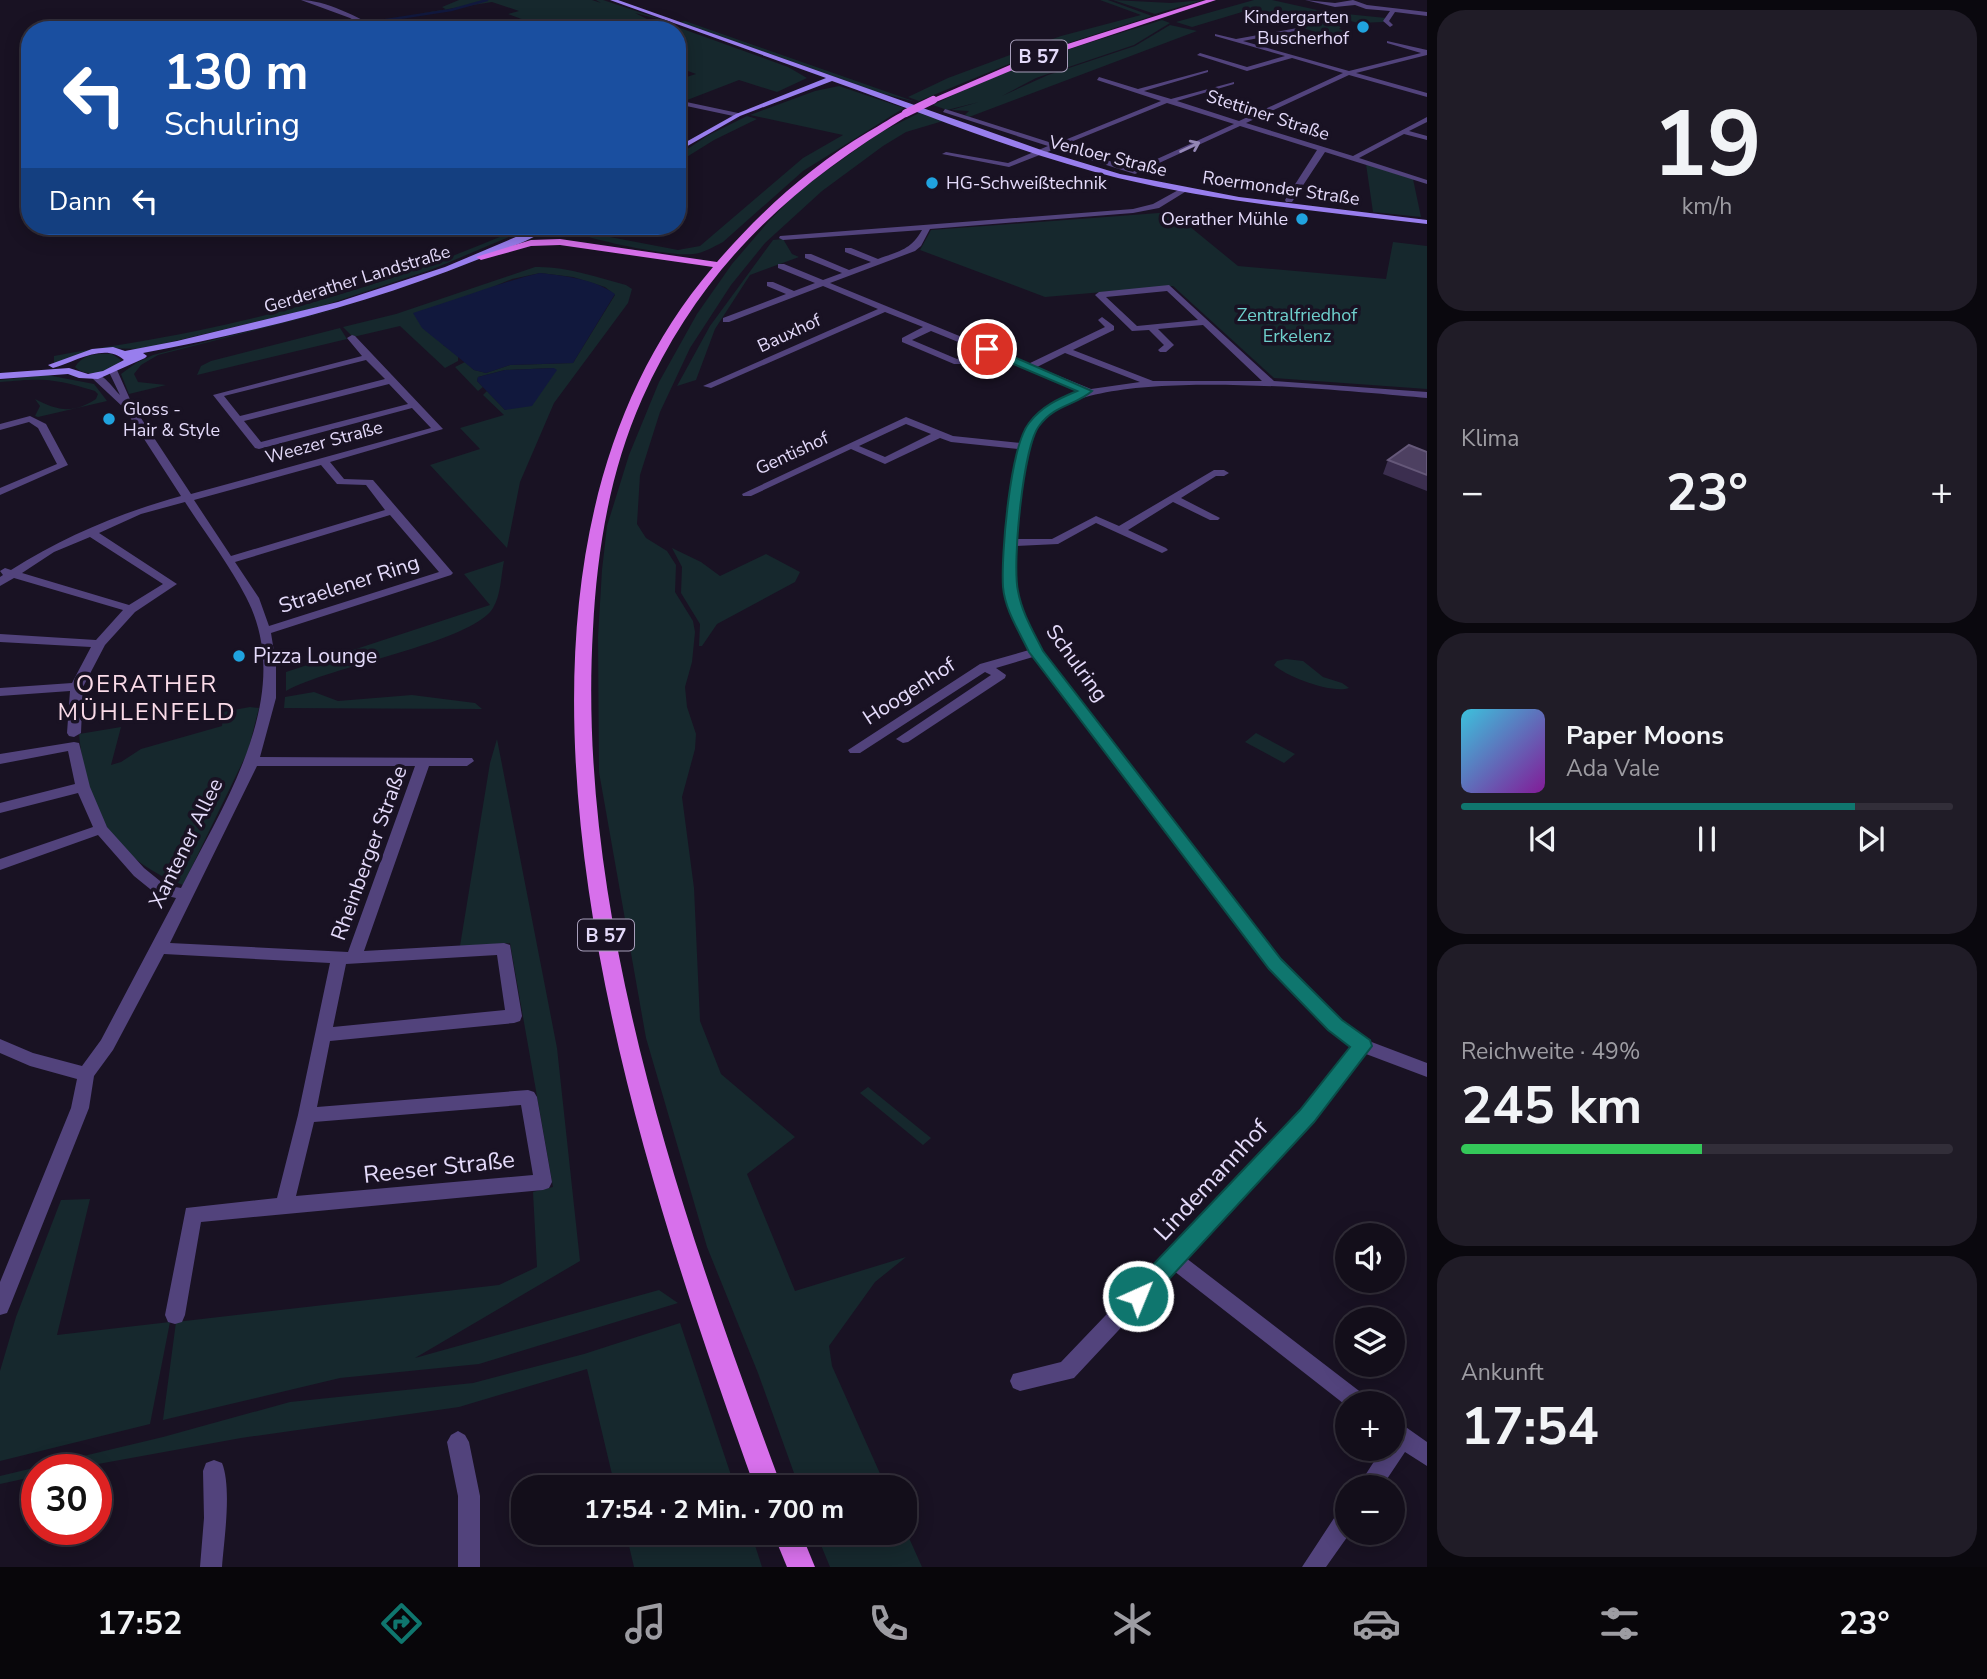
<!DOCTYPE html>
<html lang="de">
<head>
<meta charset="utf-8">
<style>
  body { margin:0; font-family:"Nunito Sans",sans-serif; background:#201c27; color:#f1f3f6; height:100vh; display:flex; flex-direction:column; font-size:26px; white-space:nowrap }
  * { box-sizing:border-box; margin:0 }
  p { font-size:23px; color:#9d9ca2 }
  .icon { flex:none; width:38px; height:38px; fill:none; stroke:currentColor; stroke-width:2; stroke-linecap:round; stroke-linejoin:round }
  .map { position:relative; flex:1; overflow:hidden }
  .side { display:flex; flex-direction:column; gap:10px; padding:10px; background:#0a080e; width:560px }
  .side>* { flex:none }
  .banner { position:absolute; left:21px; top:21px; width:665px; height:214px; border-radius:28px; box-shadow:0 4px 18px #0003,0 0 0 2px #322e39; background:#1a4fa0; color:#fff; overflow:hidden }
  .buttons { position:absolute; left:1335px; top:1223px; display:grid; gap:14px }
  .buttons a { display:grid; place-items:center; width:70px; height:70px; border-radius:50%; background:#130e1a; box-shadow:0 4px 18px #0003,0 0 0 2px #322e39; font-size:35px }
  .speed { position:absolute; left:21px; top:1454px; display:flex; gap:14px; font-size:35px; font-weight:700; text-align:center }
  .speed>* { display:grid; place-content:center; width:91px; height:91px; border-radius:50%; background:#130e1a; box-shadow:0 4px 18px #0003,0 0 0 2px #322e39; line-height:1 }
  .speed .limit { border:10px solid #d22; background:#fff; color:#111 }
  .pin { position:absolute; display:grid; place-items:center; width:60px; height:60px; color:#fff; margin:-30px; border:4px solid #fff; border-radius:50%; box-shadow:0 2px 7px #0007 }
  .me { position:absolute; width:77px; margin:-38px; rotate:44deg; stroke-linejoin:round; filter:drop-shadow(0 0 5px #0008) }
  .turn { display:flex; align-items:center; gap:24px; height:147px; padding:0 28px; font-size:32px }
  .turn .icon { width:91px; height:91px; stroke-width:2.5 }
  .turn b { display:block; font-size:49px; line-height:60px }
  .then { display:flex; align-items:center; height:66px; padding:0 28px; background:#0003; gap:14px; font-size:26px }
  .big { font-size:52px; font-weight:700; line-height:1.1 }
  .side .tile { flex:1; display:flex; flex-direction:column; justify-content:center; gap:10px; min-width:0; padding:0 24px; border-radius:28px; background:#201c27 }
  .side .dial { align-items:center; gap:0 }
  .dial b { font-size:91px; line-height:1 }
  .song { display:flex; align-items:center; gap:21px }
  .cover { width:84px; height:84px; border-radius:10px; background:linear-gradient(135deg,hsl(190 70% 55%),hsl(290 70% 35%)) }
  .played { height:7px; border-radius:4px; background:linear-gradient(90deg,#0f766e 80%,#322e39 80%) }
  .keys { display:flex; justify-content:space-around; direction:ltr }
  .heat { display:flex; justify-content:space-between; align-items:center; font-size:38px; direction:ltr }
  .charge { height:10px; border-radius:5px; background:linear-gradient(90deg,#34c759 49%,#322e39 0) }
  .trip { position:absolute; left:511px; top:1475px; width:406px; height:70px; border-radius:28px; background:#130e1a; box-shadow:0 4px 18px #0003,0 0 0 2px #322e39; font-weight:700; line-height:70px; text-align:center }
  .menu { display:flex; height:112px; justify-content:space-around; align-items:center; background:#08060a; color:#9d9ca2 }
  .menu .icon { width:49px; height:49px }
  .menu .current { color:#0f766e }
  .menu b { font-size:32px; color:#f1f3f6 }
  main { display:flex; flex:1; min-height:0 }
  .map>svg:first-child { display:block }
  .green { fill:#16282d }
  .water { fill:#11183d }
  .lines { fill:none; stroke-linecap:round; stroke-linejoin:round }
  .stream { stroke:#11183d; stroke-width:2.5 }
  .street { fill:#52437c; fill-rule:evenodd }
  .secondary { fill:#987eed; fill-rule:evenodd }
  .primary { fill:#d770eb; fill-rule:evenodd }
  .primary-bridge { stroke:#d770eb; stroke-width:8 }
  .wall { fill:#3b2e4f }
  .building { fill:#4d4061; stroke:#655879; stroke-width:2 }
  .oneway { stroke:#9487b5 }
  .route { fill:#0f766e; stroke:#0a4d48; stroke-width:2 }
  .poi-dot { fill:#20a3df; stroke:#191223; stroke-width:2.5 }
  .labels { text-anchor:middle; stroke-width:7; stroke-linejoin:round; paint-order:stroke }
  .far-poi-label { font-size:18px; fill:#e4dafa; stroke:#191223; text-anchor:end }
  .far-street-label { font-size:18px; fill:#e4dafa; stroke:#191223 }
  .far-park-label { font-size:18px; fill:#6fd0cd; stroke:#191223 }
  .shield { fill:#191223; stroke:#a79eba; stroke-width:2 }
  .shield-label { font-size:19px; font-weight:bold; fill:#e4dafa }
  .street-label { font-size:21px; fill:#e4dafa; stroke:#191223 }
  .poi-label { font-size:21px; fill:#e4dafa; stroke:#191223; text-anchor:start }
  .quarter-label { font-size:24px; letter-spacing:2px; fill:#fadbe8; stroke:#191223 }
  .near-street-label { font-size:24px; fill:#e4dafa; stroke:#191223 }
</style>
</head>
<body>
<main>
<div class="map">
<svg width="1427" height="1567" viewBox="0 0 1427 1567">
  <rect width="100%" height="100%" fill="#191223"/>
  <g class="green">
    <path d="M459 0H592L601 3 596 0H603L666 21 635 13 657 24 636 30H551L508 14 519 11 492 2 417 14 447 10 442 7Z"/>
    <path d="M1100 0H1108L1152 16 1028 56 919 101 908 97 948 78 1061 36 1141 15Z"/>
    <path d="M1113 0 1171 3 1203 0 1155 14Z"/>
    <path d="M1254 0H1272L1326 12 1386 18 1383 22 1358 23 1347 20 1334 23 1341 27 1339 29 1351 33 1335 37 1242 12 1192 27 1176 22Z"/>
    <path d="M1162 20 1170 23 1134 45 1036 78 1002 96 1048 75 1135 46 1170 25 1197 31 969 117 965 115 969 111 951 110 979 102 947 110 933 105C1006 68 1084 44 1162 20Z"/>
    <path d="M685 21 916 102 880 93 680 22Z"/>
    <path d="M669 24 788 67 807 78 777 92 739 80 682 102 677 101V80L696 74 677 67V62L686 59H677V30H643Z"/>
    <path d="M839 86 904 108 803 171 723 242C713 247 704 253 693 254 670 257 586 239 565 229L567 226H579L589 233 678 250 700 246 803 158 843 135 750 115 815 91Z"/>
    <path d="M919 113 943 121 906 132 883 146 822 191 765 243 731 285 690 348 660 412 640 475 637 524 646 538 667 551 676 565 675 592 693 621 695 632 692 662 685 687 687 707 696 734 695 749 682 797 694 888 700 1021 721 1074 795 1137 747 1174 795 1291 906 1257 875 1282 829 1346 832 1366 886 1487H799L758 1373 707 1247 646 1038 599 772 598 637 602 570 607 526 629 455 659 382 697 314 732 264 768 222 801 189 879 133Z"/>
    <path d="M747 116 757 119 714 140 677 163V156L707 136Z"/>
    <path d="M1366 164 1413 179 1421 217 1373 212Z"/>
    <path d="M1172 212 1238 266 1386 279 1393 242 1427 246V389L1274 378 1173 286 1045 297 920 250 931 230Z"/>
    <path d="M526 226H535L433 269 319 307 141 349 106 348 54 363V356C101 347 149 341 196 331 309 308 420 272 526 226Z"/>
    <path d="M783 239 792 254 799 257 750 275 715 329 696 380 677 386 710 326 773 240Z"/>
    <path d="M535 267C566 266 596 277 626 285L632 289 628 303 554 403 520 482 507 548 430 465 480 449 460 428 504 415 483 395 487 391 505 410 554 368 505 370 478 377 477 381 483 387 478 391 455 367 465 362 474 370 486 373 510 365 573 363 615 295 605 287 573 277 540 273 512 279 471 296 443 345 458 355V361L445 368 400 326 353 337 343 327 396 314Z"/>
    <path d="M370 301 158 355 141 365 134 374 138 382 166 385 129 394 121 374 136 363 153 355Z"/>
    <path d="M340 328 347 339 197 375 201 366 211 361Z"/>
    <path d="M112 354 121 360C114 373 87 379 75 367 82 354 99 353 112 354Z"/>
    <path d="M47 375 94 384 107 401 38 417 35 416 40 406 35 399C58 411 73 414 96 399L98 394 95 391C54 378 42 378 0 382V380Z"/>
    <path d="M672 548 701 562 720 576 766 554 800 572 795 582 717 624 702 646H699L700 624 681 593 682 567Z"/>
    <path d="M504 561C501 575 501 595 493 608 473 642 327 667 286 691V672L490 605 464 574Z"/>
    <path d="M1286 659 1303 661 1323 677 1342 683 1349 688C1333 694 1287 677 1274 665L1277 661Z"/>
    <path d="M314 692 338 701 412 695 475 703 482 709 284 708 285 697Z"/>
    <path d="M250 707 259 708 248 751 183 885C112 859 86 807 79 734L121 727 111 765 121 762 141 749 222 726 223 712Z"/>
    <path d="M1256 733 1295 754 1284 763 1245 742Z"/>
    <path d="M497 739 557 1048 580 1261 415 1358 659 1290 678 1303 479 1364 340 1378 163 1420 176 1322 499 1285 537 1267 533 1192 553 1187 510 943 460 946 490 763Z"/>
    <path d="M868 1087 931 1138 923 1145 860 1093Z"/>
    <path d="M90 1199 57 1335 170 1322 150 1424 0 1461V1371L16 1317 61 1200Z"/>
    <path d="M680 1323 735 1487H615L587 1369 459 1407 241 1438 65 1470H37V1476L0 1484V1476L163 1437 290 1402 473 1383 584 1354Z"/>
    <path d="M905 1529 922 1567H830L816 1533H905Z"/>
    <path d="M626 1533H751L762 1567H634Z"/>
  </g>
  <g class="water">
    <path d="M540 273C566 276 594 279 615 294L573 363 510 365 486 373 474 370 422 328 413 313C456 300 497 283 540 273Z"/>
    <path d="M554 368 557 370 532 406 505 410 477 381 478 377 505 370Z"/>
  </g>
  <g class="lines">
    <path class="stream" d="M367 23 451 10 487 0"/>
    <g class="street">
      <path d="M301 0C324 0 360 17 379 30H327L365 27 350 18Z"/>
      <path d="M1305 0 1335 3 1353 0 1367 5 1427 12V16L1395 12 1389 21 1393 25 1390 27 1383 21 1390 11 1366 9 1355 5 1335 7Z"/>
      <path d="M1303 27 1301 30 1243 41 1349 71 1421 53 1387 43V41L1427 50V55L1356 73 1427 93V97L1349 75 1246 123 1353 156 1427 117V122L1409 131 1427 136V140L1404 134 1359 158 1427 180V184L1325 152 1292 202H1286L1285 200 1317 150 1240 126 1135 174 1055 149 1009 167 942 154 946 152 1008 163 1048 146 943 112 945 109 1055 144 1161 101 1097 80 1099 77 1138 89 1208 70V72L1144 91 1171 99 1234 82V84L1177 101 1239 121 1343 73 1292 58 1247 71 1197 55 1200 53 1247 67 1285 56 1215 36V34L1236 39ZM1167 103 1234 124 1135 169 1061 146Z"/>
      <path d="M677 100 738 113 741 115 738 117 677 104Z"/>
      <path d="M1182 188H1185V192L1159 208 1133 213 930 229 921 246 915 251 830 283 1028 364 1105 327 1098 320 1102 317 1114 326V330L1073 350 1153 381H1262L1203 325 1158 329 1174 345 1166 352H1160L1158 350 1164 345 1149 330 1132 331 1095 295 1099 292 1169 285 1274 381 1427 392V398C1351 392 1090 361 1042 421 1021 448 1020 506 1016 539H1052L1096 516 1119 526 1214 470H1224L1229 473 1224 476H1216L1181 498 1220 518 1218 520H1210L1173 502 1128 530 1166 548 1168 550 1162 553 1096 523 1058 544 1016 546C1012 593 1022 611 1042 651L1281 960 1341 1020 1369 1041 1427 1063V1077L1366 1054 1313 1121 1186 1258 1367 1397 1370 1404H1348V1407L1174 1271 1074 1378 1020 1391 1013 1388 1010 1381 1013 1374 1061 1362 1301 1111 1352 1047 1329 1030 1269 968 1033 657 996 668 1006 675 1005 678 908 742 903 743 896 739 991 675 985 672 860 753H850L848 750 980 664 1029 650C1022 636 1012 621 1008 606 996 566 1009 490 1019 449L951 442 940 438 885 464 851 449 751 496H743L742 494 906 417 953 436 1021 443C1031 415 1052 400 1079 391L986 353 960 364H954L902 342V338L923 327 885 312 711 388 703 386 878 309 823 286 729 322H723V318L786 294 767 286V282H773L794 291 815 283 778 268V264H784L823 280 842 273 805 258V254H811L849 270 871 262 845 252V248H851L878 259C899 251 911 250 922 230L783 240 779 238 780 236 1133 209 1153 204ZM1167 291 1198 320 1137 326 1106 297ZM931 331 978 350 957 359 912 340ZM1065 353 1140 382 1091 389 1037 367ZM906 424 931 434 885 457 859 446Z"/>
      <path d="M352 335 355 336 443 429 330 462 344 479 373 480 453 573 451 575 271 633 276 664V698L260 757 472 758 474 761 467 766H429L364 951 504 943 510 945 522 1016 520 1021 514 1023 330 1041 317 1107 528 1090 534 1092 537 1097 552 1182 549 1188 543 1190 201 1222 185 1315 182 1322 175 1324 168 1322 165 1315 186 1208 277 1198 298 1115 330 963 164 954 113 1050 94 1076 89 1108 10 1306 7 1313 0 1315V1282L71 1108 77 1079 30 1066 0 1053V1039L33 1053 82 1066 101 1040 176 898 155 893 134 876 98 835 0 870V859L93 827 78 793 0 813V803L75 784 68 751 0 764V754L74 742 79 743 90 787 107 827 144 868 165 885 181 888C224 803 297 694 246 597 229 564 205 533 185 502L141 514 99 533 177 584 135 612 105 645 83 687 81 733 74 737 69 736 67 733 70 691 0 696V688L72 683 91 647 0 642V634L96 640 123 610 14 578 0 586V577L3 575 0 571 5 568 11 570C65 536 120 513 181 496L124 408 92 378V374C104 373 112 387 120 395L109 372 117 370 133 406 191 494 431 428 412 408 259 449 255 448 213 395 362 356 347 338ZM366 360 385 379 240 416 224 396ZM389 384 408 404 261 442 244 421ZM321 465 337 484 366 485 385 510 231 556 194 500ZM390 515 439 572 269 626 259 598 235 562ZM90 537 163 584 129 605 22 573 54 552ZM257 766H415L348 952 170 943ZM497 955 505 1010 333 1027 346 964ZM521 1105 533 1175 296 1196 314 1122Z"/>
      <path d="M30 416 46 424 68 465 0 495V488L57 464 38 428 29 422 0 430V424Z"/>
      <path d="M1393 1418 1427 1442V1466L1405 1452 1381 1488H1357L1382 1449H1393Z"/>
      <path d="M458 1431 465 1435 469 1442 480 1496V1567H458V1496L447 1442 451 1435Z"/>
      <path d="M214 1460 222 1463C232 1488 224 1540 222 1567H200L204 1518 203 1471 206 1463Z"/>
      <path d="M1348 1506V1533H1350L1326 1567H1302L1340 1509Z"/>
    </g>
    <g class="secondary">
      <path d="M610 0H618L1044 151 1120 174 1239 197 1427 220V224C1324 212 1219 202 1118 178 1021 154 926 114 832 81L740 116 677 152V147L736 114 826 78Z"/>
      <path d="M542 226H552C530 242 499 251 474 261 367 304 255 332 143 353L147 356 145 358 98 379 79 378 68 374 0 379V373L69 368 88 374 103 371 124 360C106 342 74 362 53 368L48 365 92 349 113 347 125 351 177 341 338 302 445 267Z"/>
    </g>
    <g class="primary">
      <path d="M1206 0H1216L1039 59 936 102 929 100 1033 55Z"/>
      <path d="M906 110 909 115C789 187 700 269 642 399 610 471 597 550 593 629 576 917 683 1221 782 1488H755C631 1142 441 585 713 267L560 245 531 246 481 260 476 257 531 240 560 239 717 262C761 211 811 166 868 132 881 125 893 116 906 110Z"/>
      <path d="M773 1533H801L815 1567H787Z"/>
    </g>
    <path class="primary-bridge" d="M906 113 933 100"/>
  </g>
  <path class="wall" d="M1427 452V491L1383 474 1388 460Z"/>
  <path class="building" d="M1409 445 1427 452V475L1388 460Z"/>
  <defs><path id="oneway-shaft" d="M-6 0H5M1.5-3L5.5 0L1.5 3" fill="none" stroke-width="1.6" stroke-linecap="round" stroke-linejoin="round" transform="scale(1.75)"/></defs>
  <use class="oneway" href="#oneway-shaft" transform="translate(1190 147) rotate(-25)"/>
  <path class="route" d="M983 347H991L1092 391C1075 406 1055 404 1039 426 1023 447 1012 564 1018 591 1022 613 1033 631 1043 651L1281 959 1342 1020 1370 1040 1372 1046 1314 1122 1146 1304 1138 1307 1130 1304 1127 1296 1130 1289 1300 1110 1350 1047 1328 1030 1269 969 1029 652C1019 631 1005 610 1003 587 1001 555 1010 447 1029 423 1042 406 1058 399 1077 391L983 351Z"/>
  <g class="poi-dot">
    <circle cx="1363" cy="27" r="7"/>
    <circle cx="932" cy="183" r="7"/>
    <circle cx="1302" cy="219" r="7"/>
    <circle cx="109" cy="419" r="7"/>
    <circle cx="239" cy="656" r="7"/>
  </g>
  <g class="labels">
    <g class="far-poi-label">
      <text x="1349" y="23">Kindergarten<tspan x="1349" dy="21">Buscherhof</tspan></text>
      <text x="946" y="189" text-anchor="start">HG-Schweißtechnik</text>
      <text x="1288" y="225">Oerather Mühle</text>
      <text x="123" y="415" text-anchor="start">Gloss -<tspan x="123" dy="21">Hair &amp; Style</tspan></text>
    </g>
    <g class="far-street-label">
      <text transform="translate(1268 115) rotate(18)" y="6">Stettiner Straße</text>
      <text transform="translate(1108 156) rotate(14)" y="6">Venloer Straße</text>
      <text transform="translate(1281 188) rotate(8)" y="6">Roermonder Straße</text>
      <text transform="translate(357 279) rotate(-17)" y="6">Gerderather Landstraße</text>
      <text transform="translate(789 333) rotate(-25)" y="6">Bauxhof</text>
      <text transform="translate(324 442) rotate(-15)" y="6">Weezer Straße</text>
      <text transform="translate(792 453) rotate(-25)" y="6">Gentishof</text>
    </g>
    <g class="far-park-label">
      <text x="1297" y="321">Zentralfriedhof<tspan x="1297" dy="21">Erkelenz</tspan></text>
    </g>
    <g class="shield">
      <rect x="1011" y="40.5" width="56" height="31" rx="5"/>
      <rect x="578" y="919.5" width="56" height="31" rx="5"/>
    </g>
    <g class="shield-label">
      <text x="1039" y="63">B 57</text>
      <text x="606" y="942">B 57</text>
    </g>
    <g class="street-label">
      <text transform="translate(349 584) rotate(-18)" y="7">Straelener Ring</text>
      <text transform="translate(1077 663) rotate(54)" y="7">Schulring</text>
      <text transform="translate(909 691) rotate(-33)" y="7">Hoogenhof</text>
      <text transform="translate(186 843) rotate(-64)" y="7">Xantener Allee</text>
      <text transform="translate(369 853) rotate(-70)" y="7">Rheinberger Straße</text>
    </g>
    <g class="poi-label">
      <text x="253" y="663">Pizza Lounge</text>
    </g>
    <g class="quarter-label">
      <text x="147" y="692">OERATHER<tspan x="147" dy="28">MÜHLENFELD</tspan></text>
    </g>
    <g class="near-street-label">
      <text transform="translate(439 1167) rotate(-6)" y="8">Reeser Straße</text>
      <text transform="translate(1211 1180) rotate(-47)" y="8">Lindemannhof</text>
    </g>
  </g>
</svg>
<div class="buttons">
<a><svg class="icon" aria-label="sound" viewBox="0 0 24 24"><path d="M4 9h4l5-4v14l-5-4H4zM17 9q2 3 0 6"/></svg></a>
<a><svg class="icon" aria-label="layers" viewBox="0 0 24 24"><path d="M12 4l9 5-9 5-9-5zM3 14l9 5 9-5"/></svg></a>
<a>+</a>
<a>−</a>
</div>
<div class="speed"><div class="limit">30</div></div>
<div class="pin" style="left:987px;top:349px;background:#d93025"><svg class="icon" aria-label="arrive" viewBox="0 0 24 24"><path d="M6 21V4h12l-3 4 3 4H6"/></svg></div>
<svg class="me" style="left:1138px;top:1296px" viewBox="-20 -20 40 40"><circle r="17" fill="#0f766e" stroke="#fff" stroke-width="3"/><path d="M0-11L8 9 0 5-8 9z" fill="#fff"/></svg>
<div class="trip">17:54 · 2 Min. · 700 m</div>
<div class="banner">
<div class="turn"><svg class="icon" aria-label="left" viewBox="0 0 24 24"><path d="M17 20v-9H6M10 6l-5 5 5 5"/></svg><div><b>130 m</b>Schulring</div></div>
<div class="then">Dann<svg class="icon" aria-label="left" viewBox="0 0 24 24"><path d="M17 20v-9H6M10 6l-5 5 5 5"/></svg></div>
</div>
</div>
<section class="side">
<div class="tile dial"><b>19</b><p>km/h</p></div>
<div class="tile"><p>Klima</p>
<div class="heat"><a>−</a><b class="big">23°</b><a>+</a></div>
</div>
<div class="tile">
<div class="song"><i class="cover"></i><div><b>Paper Moons</b><p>Ada Vale</p></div></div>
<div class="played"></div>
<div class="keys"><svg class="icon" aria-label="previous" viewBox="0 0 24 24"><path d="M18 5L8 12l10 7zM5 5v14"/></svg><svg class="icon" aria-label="pause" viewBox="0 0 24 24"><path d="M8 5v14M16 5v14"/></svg><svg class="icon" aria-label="next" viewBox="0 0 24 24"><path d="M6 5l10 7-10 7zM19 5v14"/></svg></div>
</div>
<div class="tile"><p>Reichweite · 49%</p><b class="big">245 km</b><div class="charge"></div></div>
<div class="tile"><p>Ankunft</p><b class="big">17:54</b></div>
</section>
</main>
<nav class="menu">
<b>17:52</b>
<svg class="icon current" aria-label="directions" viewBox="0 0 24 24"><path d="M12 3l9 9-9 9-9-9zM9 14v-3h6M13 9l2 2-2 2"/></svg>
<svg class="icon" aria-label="music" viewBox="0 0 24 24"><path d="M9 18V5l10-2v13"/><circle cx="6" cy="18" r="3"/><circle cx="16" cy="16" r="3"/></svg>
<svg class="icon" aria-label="phone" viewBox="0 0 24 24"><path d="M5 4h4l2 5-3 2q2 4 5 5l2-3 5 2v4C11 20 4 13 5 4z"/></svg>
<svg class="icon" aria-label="climate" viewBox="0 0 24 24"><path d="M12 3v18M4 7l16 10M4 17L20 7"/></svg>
<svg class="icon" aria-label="car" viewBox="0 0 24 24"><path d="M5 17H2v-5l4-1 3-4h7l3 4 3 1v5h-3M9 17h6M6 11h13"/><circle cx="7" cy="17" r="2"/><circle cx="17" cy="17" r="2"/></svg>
<svg class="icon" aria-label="filters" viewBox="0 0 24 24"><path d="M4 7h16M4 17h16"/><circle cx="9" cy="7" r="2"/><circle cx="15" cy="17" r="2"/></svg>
<b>23°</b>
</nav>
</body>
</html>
